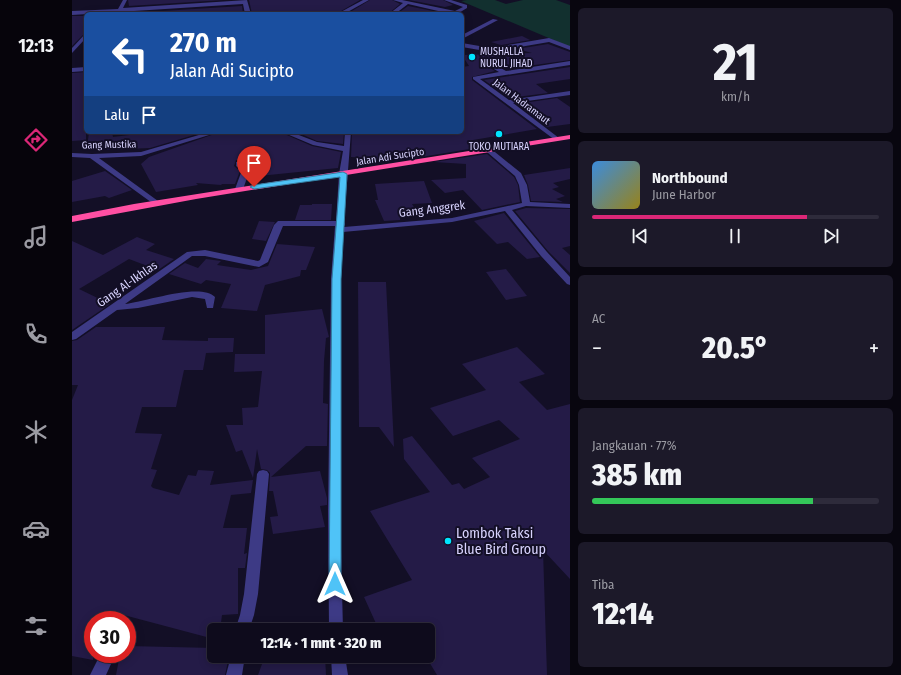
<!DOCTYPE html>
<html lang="id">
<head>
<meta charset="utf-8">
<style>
  body { margin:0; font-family:"Fira Sans Condensed",sans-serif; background:#1c1929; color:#f1f3f6; height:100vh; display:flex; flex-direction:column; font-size:15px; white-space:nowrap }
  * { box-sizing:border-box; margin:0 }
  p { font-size:13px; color:#9b9ba3 }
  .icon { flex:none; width:22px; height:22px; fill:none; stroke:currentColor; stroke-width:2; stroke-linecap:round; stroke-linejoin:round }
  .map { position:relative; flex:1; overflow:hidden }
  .sheet { display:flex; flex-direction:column; gap:8px; padding:8px; background:#08060f; width:331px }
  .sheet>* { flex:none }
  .top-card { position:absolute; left:12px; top:12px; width:380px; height:122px; border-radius:6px; box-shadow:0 2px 10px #0003,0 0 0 1px #2e2b3b; background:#1a4fa0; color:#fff; overflow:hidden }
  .speed { position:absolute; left:12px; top:611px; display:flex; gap:8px; font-size:20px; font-weight:700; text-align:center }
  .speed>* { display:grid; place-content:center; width:52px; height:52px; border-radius:50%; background:#0e0b1c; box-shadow:0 2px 10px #0003,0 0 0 1px #2e2b3b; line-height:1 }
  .speed .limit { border:6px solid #d22; background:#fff; color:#111 }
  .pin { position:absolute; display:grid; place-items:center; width:34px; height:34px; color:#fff; margin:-41px -17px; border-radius:50% 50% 50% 0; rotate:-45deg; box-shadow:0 0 4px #0007 }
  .pin .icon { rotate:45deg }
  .me { position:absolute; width:44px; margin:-22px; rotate:0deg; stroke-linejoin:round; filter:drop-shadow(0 0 3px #0008) }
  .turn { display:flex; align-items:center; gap:14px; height:84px; padding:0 20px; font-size:18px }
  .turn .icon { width:52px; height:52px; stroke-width:2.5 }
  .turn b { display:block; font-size:28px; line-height:34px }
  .then { display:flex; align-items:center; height:38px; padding:0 20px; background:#0003; gap:8px; font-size:15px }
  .big { font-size:30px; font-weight:800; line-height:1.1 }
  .sheet .card { flex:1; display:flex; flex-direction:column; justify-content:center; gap:6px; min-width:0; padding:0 14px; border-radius:6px; background:#1c1929 }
  .sheet .dial { align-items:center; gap:0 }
  .dial b { font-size:52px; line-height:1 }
  .song { display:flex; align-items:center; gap:12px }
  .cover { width:48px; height:48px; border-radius:6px; background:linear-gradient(135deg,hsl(210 70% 55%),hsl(50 70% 35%)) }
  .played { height:4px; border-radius:2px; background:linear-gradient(90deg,#db2777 75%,#2e2b3b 75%) }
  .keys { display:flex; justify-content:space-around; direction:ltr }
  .heat { display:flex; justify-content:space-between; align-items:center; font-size:22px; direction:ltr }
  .charge { height:6px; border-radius:3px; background:linear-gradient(90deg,#34c759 77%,#2e2b3b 0) }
  .trip { position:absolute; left:135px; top:623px; width:228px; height:40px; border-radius:6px; background:#0e0b1c; box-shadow:0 2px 10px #0003,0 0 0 1px #2e2b3b; font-weight:800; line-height:40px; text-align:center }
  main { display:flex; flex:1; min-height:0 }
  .menu { display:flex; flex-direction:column; width:72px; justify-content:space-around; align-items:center; background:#06040b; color:#9b9ba3 }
  .menu .icon { width:28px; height:28px }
  .menu .on { color:#db2777 }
  .menu b { font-size:18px; color:#f1f3f6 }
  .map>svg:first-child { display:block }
  .green { fill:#12302f }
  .building { fill:#241b47 }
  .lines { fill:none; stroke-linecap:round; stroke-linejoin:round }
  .street { fill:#3d3a85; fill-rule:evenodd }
  .highway { fill:#ff4fa3; fill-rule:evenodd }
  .route { fill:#4fc3f7; stroke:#337fa1 }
  .poi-dot { fill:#00e5ff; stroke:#130f26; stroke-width:1.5 }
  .labels { text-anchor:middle; stroke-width:4; stroke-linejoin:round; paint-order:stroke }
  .far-poi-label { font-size:10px; fill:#d9d4ff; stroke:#130f26; text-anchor:start }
  .far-street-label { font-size:10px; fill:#d9d4ff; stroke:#130f26 }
  .street-label { font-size:12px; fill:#d9d4ff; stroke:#130f26 }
  .near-poi-label { font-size:14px; fill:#d9d4ff; stroke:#130f26; text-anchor:start }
</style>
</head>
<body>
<main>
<nav class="menu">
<b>12:13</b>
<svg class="icon on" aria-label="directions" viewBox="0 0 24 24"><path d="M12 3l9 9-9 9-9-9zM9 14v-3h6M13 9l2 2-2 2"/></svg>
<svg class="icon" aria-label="music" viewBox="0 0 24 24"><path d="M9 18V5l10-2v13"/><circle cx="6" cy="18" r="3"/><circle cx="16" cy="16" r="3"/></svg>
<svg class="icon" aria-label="phone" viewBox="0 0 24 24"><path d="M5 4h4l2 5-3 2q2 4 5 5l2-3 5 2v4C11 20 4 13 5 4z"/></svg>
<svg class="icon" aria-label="climate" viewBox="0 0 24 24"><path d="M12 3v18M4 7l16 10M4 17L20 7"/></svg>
<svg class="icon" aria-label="car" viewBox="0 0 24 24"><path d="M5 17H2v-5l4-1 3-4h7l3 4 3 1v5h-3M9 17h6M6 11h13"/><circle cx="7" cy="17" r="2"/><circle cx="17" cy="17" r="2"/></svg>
<svg class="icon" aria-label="filters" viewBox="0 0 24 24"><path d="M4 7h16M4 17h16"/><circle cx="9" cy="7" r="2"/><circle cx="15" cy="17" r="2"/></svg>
</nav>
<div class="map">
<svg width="498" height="675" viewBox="0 0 498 675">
  <rect width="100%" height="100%" fill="#130f26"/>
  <path class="green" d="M395 0H423L434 4 451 0H484L498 5V47L389 1Z"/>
  <g class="building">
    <path d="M56 0H152L57 6Z"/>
    <path d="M177 0H288L264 14H180Z"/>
    <path d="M298 0H320L328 4 316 14H275Z"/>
    <path d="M337 0H371L381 5 373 7Z"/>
    <path d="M170 6 171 14H60L59 13Z"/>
    <path d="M336 6 361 11 354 14H325Z"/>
    <path d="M0 16H14V32L0 46Z"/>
    <path d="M450 36 458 40 429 45 419 42Z"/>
    <path d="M476 44 498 52V60L434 69 413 59 410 61V63L423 71 400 77V80L465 129 401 140 410 147 337 159 332 152 311 154 310 159 279 157 280 132H390V67L397 66 390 55 460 53 445 49Z"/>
    <path d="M498 67V79L464 84 476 93 437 98 412 80Z"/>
    <path d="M14 72V140L0 141V73Z"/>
    <path d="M485 98 498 107V124L475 127 445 104Z"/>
    <path d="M17 132H40L41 137 73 133 72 132H132L78 148 29 150V147L15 148Z"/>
    <path d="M148 132H208L240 146 269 152 266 168 177 177 179 169 171 161 164 160 162 166 168 171 163 184H150L149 185 124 183 126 185 84 192 69 164 77 157Z"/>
    <path d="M230 132H272L271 144 245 141 227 133Z"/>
    <path d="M415 154 442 177 446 185 448 202 410 210 391 190 373 193 359 180 394 178V164L362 162Z"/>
    <path d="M498 168V179L481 183 487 187 480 189 493 196 484 199 491 202 459 201 456 185 452 175Z"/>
    <path d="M33 171 60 190 37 198 33 196 0 202V181Z"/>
    <path d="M352 181 360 203 340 204 347 216 328 218V220L312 221 303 200H306L303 184Z"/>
    <path d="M240 204H260L259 220H223L228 205H240Z"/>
    <path d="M454 208 498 209V246L490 248 498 255V273L476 251 443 211Z"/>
    <path d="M432 213 468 257 455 259 436 242 425 244 402 221Z"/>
    <path d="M187 221 203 222 194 241 180 239Z"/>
    <path d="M65 237 83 244 74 250 102 259 86 270 57 259 7 289 38 304 0 330V241L31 255Z"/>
    <path d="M205 244 243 247 234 270H229L228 276 193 285 185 311 149 308 159 284 134 280 129 284 97 274 113 263 126 268 134 259 149 261 145 265 179 270 196 266Z"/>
    <path d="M434 269 455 296 434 300 414 272Z"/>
    <path d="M286 282H314L322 447 307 427H287Z"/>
    <path d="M250 309 257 337 254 338 252 361 251 403 256 404 255 446H234L199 477 248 471 255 498V505L248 506 253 527 201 534 198 517 206 516 201 491H197L198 473 195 470 189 469 185 449 181 478 170 450 164 452 154 425H171L170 408 186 407 190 371 162 372 163 354H193V315Z"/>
    <path d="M24 327H93L90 340 136 341V338H162L161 352 134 353 131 370H112L104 407H70L63 433 90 434 79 469 85 470 79 486 81 488 107 495 116 475 124 476 126 470 142 471 138 485 181 480 179 493 159 495 151 528H175L172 554 175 553 173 568H166V614L150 615 148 630H142V639L48 614 45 620H35L21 617V660L0 656V400L6 385H0V341L5 340Z"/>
    <path d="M445 347 473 374 447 382 475 410 498 404V579L471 550 475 675H365L356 660V630H307L292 597 340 580 298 511 358 492 332 459 331 439 340 436 380 485 387 483 392 489 418 477 400 458 448 439 427 420 381 436 358 408 414 390 390 364Z"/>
    <path d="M55 646 142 648V656H157L153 675H44L48 654H55Z"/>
    <path d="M193 656H253L254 675H186Z"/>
  </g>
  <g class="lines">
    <g class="street">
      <path d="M51 0H55L51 8 175 0 179 14H173L171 4 0 15V11L46 9Z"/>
      <path d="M291 0H297L272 14H265Z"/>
      <path d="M321 0H330L383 11 391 7 372 0H379L395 5V8L385 14H379L336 4 323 14H317L331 3Z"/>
      <path d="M421 19 426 20 390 39V35Z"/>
      <path d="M14 33V38L0 53V48Z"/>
      <path d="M477 38 498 46V50L477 42 419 52 390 47V43L419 48Z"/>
      <path d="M414 60 434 71 498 61V65L408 79 437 100 498 91V95L441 103 487 138V140H483L401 79V77L427 72 412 63 411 62Z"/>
      <path d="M14 67V71L0 72V68Z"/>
      <path d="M137 132H147L69 156 27 158 86 201V205H83L18 158 0 157V153L20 154 69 152Z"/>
      <path d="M210 132H219L245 142 272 146 273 132H279L272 222 273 224 272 227 380 218 450 203 447 185 443 176 415 152V148H418L449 173 455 185 458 202 498 204V208L454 206 440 210 475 252 498 277V285L495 284 469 256 433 211 380 222 271 232 269 279 268 510 271 630H257L256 510 259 279 263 226H211L196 262 187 267 133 256H120L53 304C72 302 129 282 143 297L141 308H135L133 299 120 297 66 308 45 310 4 339 0 340V332L115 252 133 250 186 261 188 260 202 225 206 221H264L267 174 271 151 241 145Z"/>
      <path d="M164 162H170L178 170 171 189 167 191 163 189 170 170 164 166Z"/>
      <path d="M191 470 195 471 197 474 186 594 182 615 177 630H163L168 615 172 594 185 474 187 471Z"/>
      <path d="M159 656H173L170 675H154Z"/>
      <path d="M259 656H273L276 675H260Z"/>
      <path d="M31 657 36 659 39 664 34 675H18L26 659Z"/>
    </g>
    <path class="highway" d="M498 135V139L124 199 0 222V216L62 204Z"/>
  </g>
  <path class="route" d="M271 172 275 174 269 279V584L268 587 263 589 259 587 257 584 260 279 268 177 182 189 178 187 182 185Z"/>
  <g class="poi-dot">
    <circle cx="400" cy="57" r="4"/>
    <circle cx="427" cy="134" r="4"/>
    <circle cx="376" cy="541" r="4"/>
  </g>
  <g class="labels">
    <g class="far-poi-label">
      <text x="408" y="55">MUSHALLA<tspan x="408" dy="12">NURUL JIHAD</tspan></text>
      <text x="427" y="150" text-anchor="middle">TOKO MUTIARA</text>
    </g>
    <g class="far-street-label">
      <text transform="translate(450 101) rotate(37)" y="4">Jalan Hadramaut</text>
      <text transform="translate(37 144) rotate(-1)" y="4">Gang Mustika</text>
      <text transform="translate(318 156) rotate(-9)" y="4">Jalan Adi Sucipto</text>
    </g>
    <g class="street-label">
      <text transform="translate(360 209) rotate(-7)" y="4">Gang Anggrek</text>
      <text transform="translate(55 284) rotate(-35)" y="4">Gang Al-Ikhlas</text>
    </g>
    <g class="near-poi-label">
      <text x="384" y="538">Lombok Taksi<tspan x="384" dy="16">Blue Bird Group</tspan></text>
    </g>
  </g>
</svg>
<div class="speed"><div class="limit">30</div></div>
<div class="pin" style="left:182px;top:187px;background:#d93025"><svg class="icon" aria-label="arrive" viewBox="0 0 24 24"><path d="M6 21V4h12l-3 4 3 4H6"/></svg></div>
<svg class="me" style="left:263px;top:584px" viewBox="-20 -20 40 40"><path d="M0-17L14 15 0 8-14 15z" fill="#4fc3f7" stroke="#fff" stroke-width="4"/></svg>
<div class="trip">12:14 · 1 mnt · 320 m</div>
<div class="top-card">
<div class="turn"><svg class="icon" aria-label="left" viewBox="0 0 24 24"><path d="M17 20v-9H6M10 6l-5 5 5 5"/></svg><div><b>270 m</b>Jalan Adi Sucipto</div></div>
<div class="then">Lalu<svg class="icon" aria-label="arrive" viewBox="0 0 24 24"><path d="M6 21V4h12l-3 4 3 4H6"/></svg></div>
</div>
</div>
<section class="sheet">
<div class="card dial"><b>21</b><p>km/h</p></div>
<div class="card">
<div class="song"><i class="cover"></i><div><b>Northbound</b><p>June Harbor</p></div></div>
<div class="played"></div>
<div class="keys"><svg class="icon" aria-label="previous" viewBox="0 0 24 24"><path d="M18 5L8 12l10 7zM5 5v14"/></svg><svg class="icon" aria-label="pause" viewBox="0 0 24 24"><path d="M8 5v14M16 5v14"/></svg><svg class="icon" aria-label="next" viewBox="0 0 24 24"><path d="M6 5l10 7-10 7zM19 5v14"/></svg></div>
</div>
<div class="card"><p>AC</p>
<div class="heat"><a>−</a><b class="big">20.5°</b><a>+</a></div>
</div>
<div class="card"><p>Jangkauan · 77%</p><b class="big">385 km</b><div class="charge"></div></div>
<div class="card"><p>Tiba</p><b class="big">12:14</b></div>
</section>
</main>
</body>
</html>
